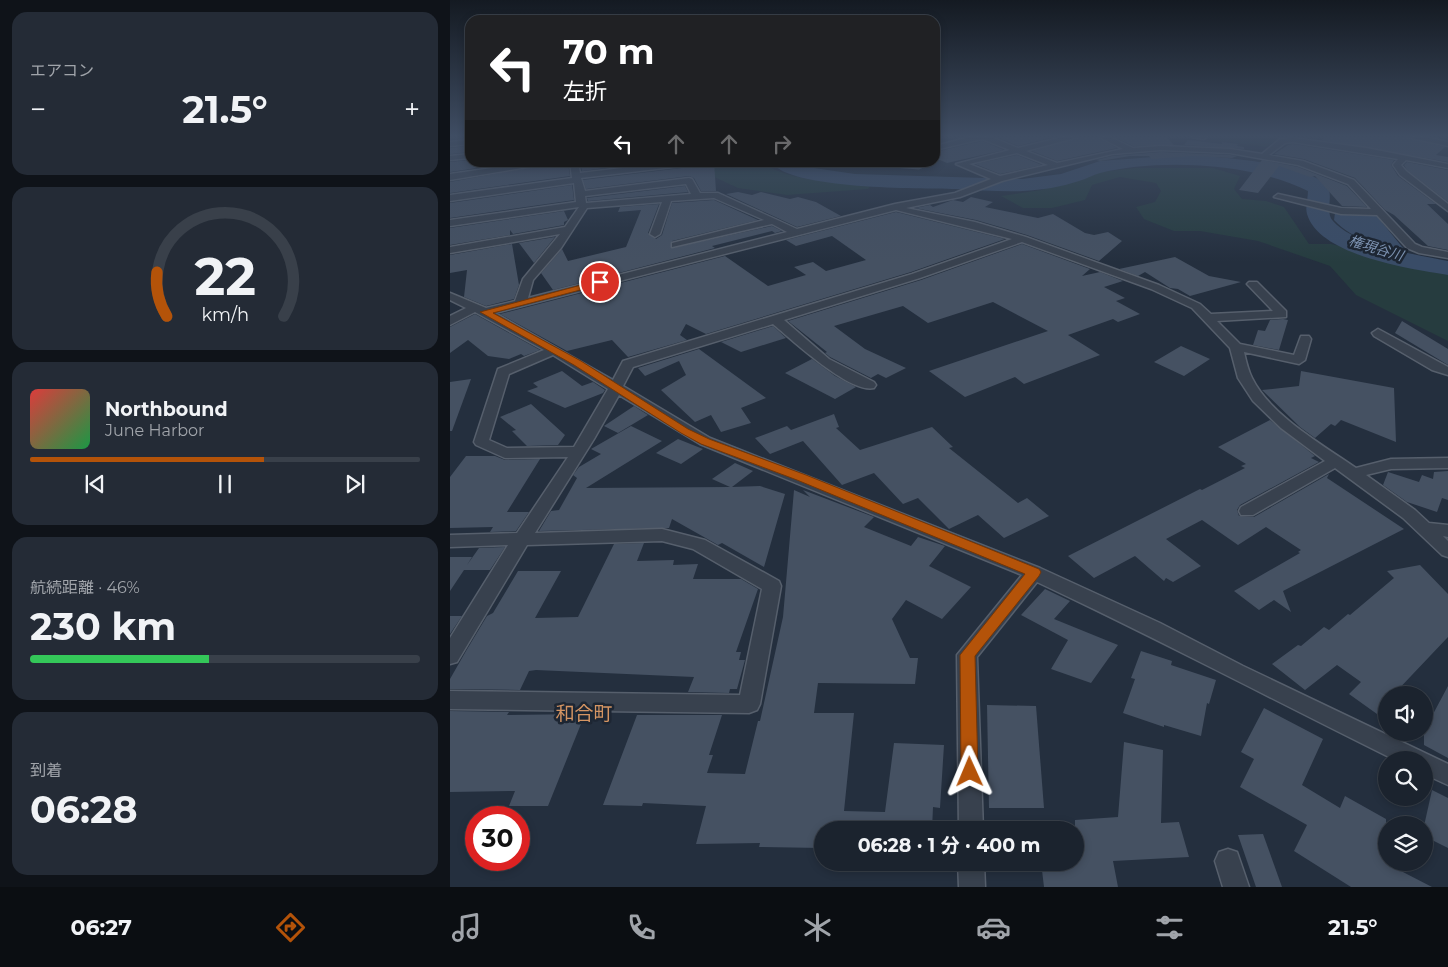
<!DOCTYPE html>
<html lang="ja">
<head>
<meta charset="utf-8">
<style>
  body { margin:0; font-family:Montserrat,"Noto Sans JP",sans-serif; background:#242b36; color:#f1f3f6; height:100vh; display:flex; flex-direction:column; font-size:19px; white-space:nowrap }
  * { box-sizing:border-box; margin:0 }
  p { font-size:16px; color:#a0a4aa }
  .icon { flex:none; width:28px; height:28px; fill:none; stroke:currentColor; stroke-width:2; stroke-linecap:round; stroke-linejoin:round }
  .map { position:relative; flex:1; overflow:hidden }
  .drawer { display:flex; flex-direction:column; gap:12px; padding:12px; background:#0f1319; width:450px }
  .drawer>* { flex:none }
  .guide { position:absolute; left:15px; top:15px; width:475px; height:152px; border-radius:15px; box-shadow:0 2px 8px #0003,0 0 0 1px #39404a; background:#202124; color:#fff; overflow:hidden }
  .fabs { position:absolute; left:928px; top:686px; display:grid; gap:10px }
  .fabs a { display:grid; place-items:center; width:55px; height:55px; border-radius:50%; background:#1b232e; box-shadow:0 2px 8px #0003,0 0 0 1px #39404a; font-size:25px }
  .speed { position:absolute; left:15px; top:806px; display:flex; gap:10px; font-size:25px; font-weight:700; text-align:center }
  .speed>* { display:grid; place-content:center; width:65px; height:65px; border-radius:50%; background:#1b232e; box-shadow:0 2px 8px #0003,0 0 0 1px #39404a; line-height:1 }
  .speed .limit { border:8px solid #d22; background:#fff; color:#111 }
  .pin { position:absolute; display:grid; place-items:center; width:42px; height:42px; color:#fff; margin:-21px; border:2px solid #fff; border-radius:50%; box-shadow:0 1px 5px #0007 }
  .me { position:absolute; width:55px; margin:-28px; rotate:359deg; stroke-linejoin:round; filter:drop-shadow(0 0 4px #0008) }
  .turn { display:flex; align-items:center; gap:18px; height:105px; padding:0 15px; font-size:22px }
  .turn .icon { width:65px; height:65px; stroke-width:2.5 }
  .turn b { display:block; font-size:35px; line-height:42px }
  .lanes { display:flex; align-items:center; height:48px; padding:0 15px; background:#0003; justify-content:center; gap:25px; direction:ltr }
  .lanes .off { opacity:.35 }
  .big { font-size:38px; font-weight:700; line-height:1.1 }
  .drawer .card { flex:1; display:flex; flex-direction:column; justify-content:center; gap:8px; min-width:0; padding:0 18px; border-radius:15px; background:#242b36 }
  .drawer .dial { align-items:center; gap:0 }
  .dial svg { height:130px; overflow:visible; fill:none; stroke:#39404a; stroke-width:7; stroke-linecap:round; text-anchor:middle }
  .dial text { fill:#f1f3f6; stroke:none }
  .song { display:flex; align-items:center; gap:15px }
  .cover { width:60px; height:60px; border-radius:8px; background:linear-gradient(135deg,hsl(0 70% 55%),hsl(140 70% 35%)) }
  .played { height:5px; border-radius:2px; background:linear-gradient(90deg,#b45309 60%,#39404a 60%) }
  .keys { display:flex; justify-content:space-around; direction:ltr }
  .heat { display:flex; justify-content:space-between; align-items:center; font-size:28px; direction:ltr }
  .charge { height:8px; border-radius:4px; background:linear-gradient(90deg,#34c759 46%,#39404a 0) }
  .trip { position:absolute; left:364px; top:821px; width:270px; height:50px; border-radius:25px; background:#1b232e; box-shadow:0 2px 8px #0003,0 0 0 1px #39404a; font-weight:700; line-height:50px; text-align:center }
  .dock { display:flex; height:80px; justify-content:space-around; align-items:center; background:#0b0e12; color:#a0a4aa }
  .dock .icon { width:35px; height:35px }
  .dock .selected { color:#b45309 }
  .dock b { font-size:22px; color:#f1f3f6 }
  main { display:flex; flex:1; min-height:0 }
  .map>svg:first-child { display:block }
  .green { fill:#263c3f }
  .water { fill:#394c67 }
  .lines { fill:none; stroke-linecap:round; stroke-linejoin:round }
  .river { fill:#394c67; fill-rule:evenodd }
  .building { fill:#455162 }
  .minor-casing { stroke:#565f6c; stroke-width:3 }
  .minor { fill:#38414e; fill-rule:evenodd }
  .route { fill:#b45309; stroke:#753606 }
  .labels { text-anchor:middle; stroke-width:5; stroke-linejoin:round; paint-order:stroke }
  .far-water-label { font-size:14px; font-style:italic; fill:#7c92b1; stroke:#1d2633 }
  .near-neighbourhood-label { font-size:19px; fill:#d59563; stroke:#1d2633 }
</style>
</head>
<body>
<main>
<section class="drawer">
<div class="card"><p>エアコン</p>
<div class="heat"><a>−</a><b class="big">21.5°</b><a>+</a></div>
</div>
<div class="card dial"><svg viewBox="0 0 100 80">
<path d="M14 69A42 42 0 1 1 86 69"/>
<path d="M14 69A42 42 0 0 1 8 42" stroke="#b45309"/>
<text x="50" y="56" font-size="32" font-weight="700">22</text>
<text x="50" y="72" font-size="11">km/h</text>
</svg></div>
<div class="card">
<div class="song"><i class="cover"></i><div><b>Northbound</b><p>June Harbor</p></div></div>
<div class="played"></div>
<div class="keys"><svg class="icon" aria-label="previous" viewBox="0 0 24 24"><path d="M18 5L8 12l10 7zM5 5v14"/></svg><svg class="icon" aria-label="pause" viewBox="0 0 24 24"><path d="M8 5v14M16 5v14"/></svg><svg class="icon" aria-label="next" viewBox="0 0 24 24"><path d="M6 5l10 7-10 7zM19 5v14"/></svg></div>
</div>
<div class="card"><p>航続距離 · 46%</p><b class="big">230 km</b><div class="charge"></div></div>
<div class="card"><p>到着</p><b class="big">06:28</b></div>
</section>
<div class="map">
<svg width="998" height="887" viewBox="0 0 998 887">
  <rect width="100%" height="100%" fill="#242f3e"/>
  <g class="green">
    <path d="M760 137H829L830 138 816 147 758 139Z"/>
    <path d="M250 163H311C342 182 386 182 421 185L418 189 337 195 288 188 247 169Z"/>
    <path d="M686 168H763L790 176 784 189 792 199 816 201 834 207 859 244H881L998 271V341L906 295 880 266 808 241 750 231H724L694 219 686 207 705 202 711 191 706 183 670 177 642 185 635 200 602 208H573L551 196 591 190 650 172Z"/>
  </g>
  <path class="water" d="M885 213 926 215 957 253C930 246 904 241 884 220Z"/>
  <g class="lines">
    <path class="river" d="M731 155C763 156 854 162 876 185 885 194 874 211 883 221 907 247 965 254 998 261V275C962 269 869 256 857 214 855 207 858 198 858 191 803 163 710 158 650 173 643 175 636 179 629 181 611 187 592 190 573 191 551 192 528 190 505 189 471 188 340 190 321 162H347L357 167 405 174 572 179 611 174 650 161Z"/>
  </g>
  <g class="building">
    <path d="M547 137H603L568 146Z"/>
    <path d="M630 137H647L667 148 607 161 582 151Z"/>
    <path d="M665 137H716L724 145 683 146Z"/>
    <path d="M875 137H955L995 147 986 155 998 157V162L871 140Z"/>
    <path d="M738 140 772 144V142L788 144 787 146 794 147V149L734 145Z"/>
    <path d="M532 141 554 150 497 163 485 158V152Z"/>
    <path d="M843 144 944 160 941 165 948 176 986 204H977L998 224V250L978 246 944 215 935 210 905 178 854 159 824 154 838 145Z"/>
    <path d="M19 146 20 152 0 154V148Z"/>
    <path d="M711 152 780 155 787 156 782 158 743 156 702 159 699 156H680L650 161 646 160 662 156Z"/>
    <path d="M567 155 592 165 550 174 525 164Z"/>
    <path d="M20 160V162H67L0 172V162Z"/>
    <path d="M812 160 848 167 897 186 917 207 892 206 865 176 860 177 829 166 808 193 789 190Z"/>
    <path d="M110 162 118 163 120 176 0 193V182Z"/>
    <path d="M130 162H203L132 171Z"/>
    <path d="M246 162H264L266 191H251L244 178 239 176 136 189 133 180 240 167Z"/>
    <path d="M957 162 998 170V202L957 170 954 165Z"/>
    <path d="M122 185 124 200 0 218V203Z"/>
    <path d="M235 186 238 192 138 201 137 198Z"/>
    <path d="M288 192 302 195 311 192 340 199 348 197 366 202 391 216 347 227 276 194Z"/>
    <path d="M521 197 543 202 535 207 588 218 603 214 635 233 644 235 658 232 672 241 649 261 577 235 526 220 465 208 480 205 483 207 503 200 513 202Z"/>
    <path d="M264 200 308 220 222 241 221 248 322 226 332 231 325 233 322 231 262 246 265 248 103 290 91 273 112 249 118 261 176 247 191 210 168 212 170 207 209 204 198 233 206 239 212 235 222 203Z"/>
    <path d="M114 211 118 220 114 222V225L63 234 60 230V235L0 245V228Z"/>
    <path d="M446 212 555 239 461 272 256 334 236 324 230 335 237 340 178 357 162 340 117 351 50 314 275 256 318 286 356 275 344 267 363 262 376 271 416 260 382 236 346 246 336 240Z"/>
    <path d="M105 237 84 263 69 243Z"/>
    <path d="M62 244 69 285 64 299 36 306 14 297 17 270 0 273V255Z"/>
    <path d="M572 244 640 269 632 276 650 272 673 281 654 287 675 298 666 301 690 314 668 322 663 319 618 335 650 355 574 384 565 377 515 397 479 371 598 331 543 302 478 323 453 306 384 326 415 349 456 368 436 378 428 374 421 378 380 357 375 353 377 352 338 321 471 280Z"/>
    <path d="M725 257 759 276 791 282 740 296 728 289 720 288 695 272 688 276 669 269Z"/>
    <path d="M25 314 90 350 74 356 71 354 59 359 38 356 18 340 0 353V327Z"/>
    <path d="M833 319 838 320 829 350 803 345 808 330 815 331 820 320Z"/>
    <path d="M952 321 998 349V365L945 333Z"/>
    <path d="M323 326 336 338 291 352 271 342Z"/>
    <path d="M731 346 760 359 734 376 704 362Z"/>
    <path d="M249 349 316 398 291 408 301 423 271 432 261 415 245 422 211 390 236 375 229 361 195 376 188 368Z"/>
    <path d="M362 359 385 376 406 387 385 399 335 373Z"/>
    <path d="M112 371 132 386 143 382 155 390 153 393 115 408 77 391 88 387 83 383Z"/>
    <path d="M851 371 944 388 946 442 891 420 885 426 881 424 865 438 850 427 812 390 849 386Z"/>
    <path d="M21 379 2 431H0V382Z"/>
    <path d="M81 404 115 435 108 445 77 446 62 431 66 430 50 417Z"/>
    <path d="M184 406 198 415 168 433 154 426Z"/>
    <path d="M384 414 389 427 386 428 410 450 482 427 503 447 499 448 568 503 577 498 599 516 554 538 528 515 499 529 468 498 453 504 424 473 392 485 353 441 320 454 305 438 337 426 341 430Z"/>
    <path d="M820 420 865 456 861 458 869 462 790 505 787 510 789 516 804 517 879 474 877 478 954 529 833 591 841 612 824 600 809 610 784 591 850 553 848 552 851 550 816 527 788 545 752 520 716 539 751 566 723 582 716 578 714 581 685 556 644 578 618 556 750 489 752 490 795 468 791 466 796 464 768 447Z"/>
    <path d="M181 426 212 441 136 488 280 487 262 479 285 463 303 471 282 487 310 486 335 494 314 567 272 543 268 545 222 519 219 528 89 531 101 511 109 510 127 478 123 475 129 467 151 454 141 449Z"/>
    <path d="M228 439 253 449 231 464 206 453Z"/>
    <path d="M16 456H45L55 460 90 459 57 512H79L66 531 40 532 43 527 0 528V477Z"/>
    <path d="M998 471V500L992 498 987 512 957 502 933 485 938 472 969 482 972 475 983 479 984 472Z"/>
    <path d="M344 490 360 497 353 490 424 517 414 527 461 546 468 537 495 546 479 566 521 587 492 619 456 600 442 619 460 658H468L465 684 368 683 364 713H404L394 811 435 812 444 743 494 745 490 808 483 807 482 830H372V848L309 847 310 843 246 844 256 806 193 803 192 806 153 805 187 715H272L259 755H263L257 773 295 774 308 721H310L333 617Z"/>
    <path d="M194 543 187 561 224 560 223 565 248 564 243 579H291L308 589 286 652H291L289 660H295L287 689H280L279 693 238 692 244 677 86 670 79 671 70 690 0 689V679L16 651 37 616 43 613 68 571H111L85 618 128 617 164 544Z"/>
    <path d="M55 547 40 570H14L0 591V557H22L17 565 29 548Z"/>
    <path d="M970 565 998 594V637L943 695H936V705L927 714 899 694 911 682 887 665 855 690 822 664 848 645 851 646 874 627 879 630 898 614 900 615 944 578 937 571Z"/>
    <path d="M595 589 620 601 604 619 668 645 641 683 601 669 618 640 571 615Z"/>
    <path d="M0 616H12L0 634Z"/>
    <path d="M691 651 722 661 721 665 766 680 759 704 757 703 751 736 714 725V727L673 713 685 679 681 678Z"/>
    <path d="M998 686V758L974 745V712L982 716Z"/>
    <path d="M537 705 586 706 594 808H539Z"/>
    <path d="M814 708 873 739 852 785 890 808 895 796 936 819V862H954L951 871 982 887H901L844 851 857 825 790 787 804 759 791 752Z"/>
    <path d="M0 711 59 712 57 715 135 714 98 806H59L65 791 0 792Z"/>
    <path d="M674 742 713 750 711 823 729 822 739 857 663 861 668 887H594L591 862H625V820L668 817Z"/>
    <path d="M982 790 998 798V848L974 836V826Z"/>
    <path d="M813 834 832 887H806L788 835Z"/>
  </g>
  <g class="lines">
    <defs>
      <g id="minor">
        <path d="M520 137H541L568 148 613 137H628L576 151 607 163 673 149 649 137H660L683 148 711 146 780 149 812 154 830 139 843 138 916 148 998 164V168L956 160 951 165 956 171 998 204V211L950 175 943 165 948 159 843 142 835 143 819 155 853 161 904 180 965 244 972 247 998 252V258L969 253 957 248 927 215 891 214 824 197 828 194 891 208 921 209 898 184 848 165 780 153 711 150 662 154 552 181 510 197 456 208 525 222 576 237 709 285 750 304 761 314 823 311 797 284 799 282H807L836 311V317L767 321 790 344 844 355 851 336H859L861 339 855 360 849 364 794 352C796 361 798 370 802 378 820 415 873 445 906 468L941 459 998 458V468L941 469 916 475 965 510 979 523 998 525V537L993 536 998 541V557L992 555 953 518 885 468 803 515H791L789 511 791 507 875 461 831 428 803 401 788 378 780 348 742 308 701 289 572 242 470 278 334 320 379 359 424 382 426 385 424 388C400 394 341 339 323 324L183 367 173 386 260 438 590 568 710 623 793 666 998 764V785L974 774V760H945C826 701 708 639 587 582L527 657 533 830H509L507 655 572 575 250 444 169 395 144 439 85 533 212 529 255 540 329 581 331 586 310 704 307 710 299 713 0 709V691L290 695 312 589 243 549 212 541 77 545 7 662 0 664V638L58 545 0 547V535L67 533 118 457 55 458 26 445 24 442 48 369 94 350 25 312 0 325V316L16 308 0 300V293L36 308 65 301 73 279 110 234 0 253V247L115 227 129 207 0 226V220L126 202 124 183 0 201V195L122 178 120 162H128L130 173 223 162H244L240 165 131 178 135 191 239 178 242 179 250 193H268L347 229 445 204 505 193 541 179 506 164 560 150 532 139 485 150V146ZM567 153 598 165 550 176 519 164ZM236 184 241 194 136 203 135 196ZM264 198 314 220 222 243V247L322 224 337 232 78 298 83 280 111 248 137 208 212 202 200 234 205 237 210 234 221 201ZM446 210 562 239 462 274 173 361 163 380 45 313ZM103 355 158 389 124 447 57 448 39 440 59 374Z"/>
        <path d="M741 137H757L754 139Z"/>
        <path d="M957 137H975L998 142V146Z"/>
        <path d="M20 140V144L0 146V142Z"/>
        <path d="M20 154V158L0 160V156Z"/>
        <path d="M84 162H108L0 180V174Z"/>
        <path d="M389 162C405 162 464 159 473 166L469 168Z"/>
        <path d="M928 329 998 367V375L982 370 924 336 922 333Z"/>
        <path d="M778 849 787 852 799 887H773L765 861 769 852Z"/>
        <path d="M508 862H534L535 887H509Z"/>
      </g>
    </defs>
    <use href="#minor" class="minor-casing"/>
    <use href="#minor" class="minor"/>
  </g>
  <linearGradient id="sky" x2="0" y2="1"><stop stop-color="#141a22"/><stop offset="0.52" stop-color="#3f4d63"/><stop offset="1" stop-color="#3f4d63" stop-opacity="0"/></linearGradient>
  <rect width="998" height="262" fill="url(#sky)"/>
  <path class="route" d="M150 280H153V284L43 313 131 361 238 429 259 439 356 475 589 569 591 572 589 576 525 656 528 772 526 777 520 780 513 777 511 772 510 655 575 574 347 480 251 444 231 433 124 365 30 312Z"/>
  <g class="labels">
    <g class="far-water-label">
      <text transform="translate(926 248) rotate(17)" y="5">権現谷川</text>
    </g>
    <g class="near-neighbourhood-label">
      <text x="134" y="720">和合町</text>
    </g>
  </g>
</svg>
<div class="fabs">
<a><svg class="icon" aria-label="sound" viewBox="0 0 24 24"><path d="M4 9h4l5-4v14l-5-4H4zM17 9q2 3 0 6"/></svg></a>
<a><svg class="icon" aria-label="search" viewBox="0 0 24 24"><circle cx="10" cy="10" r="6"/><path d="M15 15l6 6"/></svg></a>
<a><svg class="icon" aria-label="layers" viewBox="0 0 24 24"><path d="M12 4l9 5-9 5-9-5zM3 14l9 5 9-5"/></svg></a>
</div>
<div class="speed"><div class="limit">30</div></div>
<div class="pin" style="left:150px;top:282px;background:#d93025"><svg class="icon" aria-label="arrive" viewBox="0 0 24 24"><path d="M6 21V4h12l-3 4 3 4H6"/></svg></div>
<svg class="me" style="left:520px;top:772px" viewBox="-20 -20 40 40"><path d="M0-17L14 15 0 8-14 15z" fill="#b45309" stroke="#fff" stroke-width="4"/></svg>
<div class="trip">06:28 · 1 分 · 400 m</div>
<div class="guide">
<div class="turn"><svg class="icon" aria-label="left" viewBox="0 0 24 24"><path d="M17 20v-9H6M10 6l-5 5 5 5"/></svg><div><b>70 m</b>左折</div></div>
<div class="lanes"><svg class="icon" aria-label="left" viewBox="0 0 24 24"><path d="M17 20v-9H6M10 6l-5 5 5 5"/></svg><svg class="icon off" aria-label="ahead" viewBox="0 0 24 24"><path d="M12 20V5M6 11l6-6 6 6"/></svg><svg class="icon off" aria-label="ahead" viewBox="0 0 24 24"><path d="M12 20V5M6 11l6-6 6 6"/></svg><svg class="icon off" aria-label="right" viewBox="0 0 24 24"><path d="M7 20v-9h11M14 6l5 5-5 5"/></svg></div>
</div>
</div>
</main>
<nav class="dock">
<b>06:27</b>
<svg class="icon selected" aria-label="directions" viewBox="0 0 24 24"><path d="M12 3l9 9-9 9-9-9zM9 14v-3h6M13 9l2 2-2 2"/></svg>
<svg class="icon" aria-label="music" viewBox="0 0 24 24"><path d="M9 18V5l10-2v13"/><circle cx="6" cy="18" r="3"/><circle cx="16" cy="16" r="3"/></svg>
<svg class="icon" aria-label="phone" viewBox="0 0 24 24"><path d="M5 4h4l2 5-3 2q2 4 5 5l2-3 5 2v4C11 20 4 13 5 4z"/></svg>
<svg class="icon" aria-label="climate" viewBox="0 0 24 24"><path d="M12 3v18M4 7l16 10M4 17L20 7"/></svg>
<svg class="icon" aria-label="car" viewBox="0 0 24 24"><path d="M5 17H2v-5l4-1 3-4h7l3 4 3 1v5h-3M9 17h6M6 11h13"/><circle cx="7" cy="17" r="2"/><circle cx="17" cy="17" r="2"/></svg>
<svg class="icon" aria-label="filters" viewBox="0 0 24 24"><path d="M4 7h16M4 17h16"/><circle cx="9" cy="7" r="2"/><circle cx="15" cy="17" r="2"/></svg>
<b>21.5°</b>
</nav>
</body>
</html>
